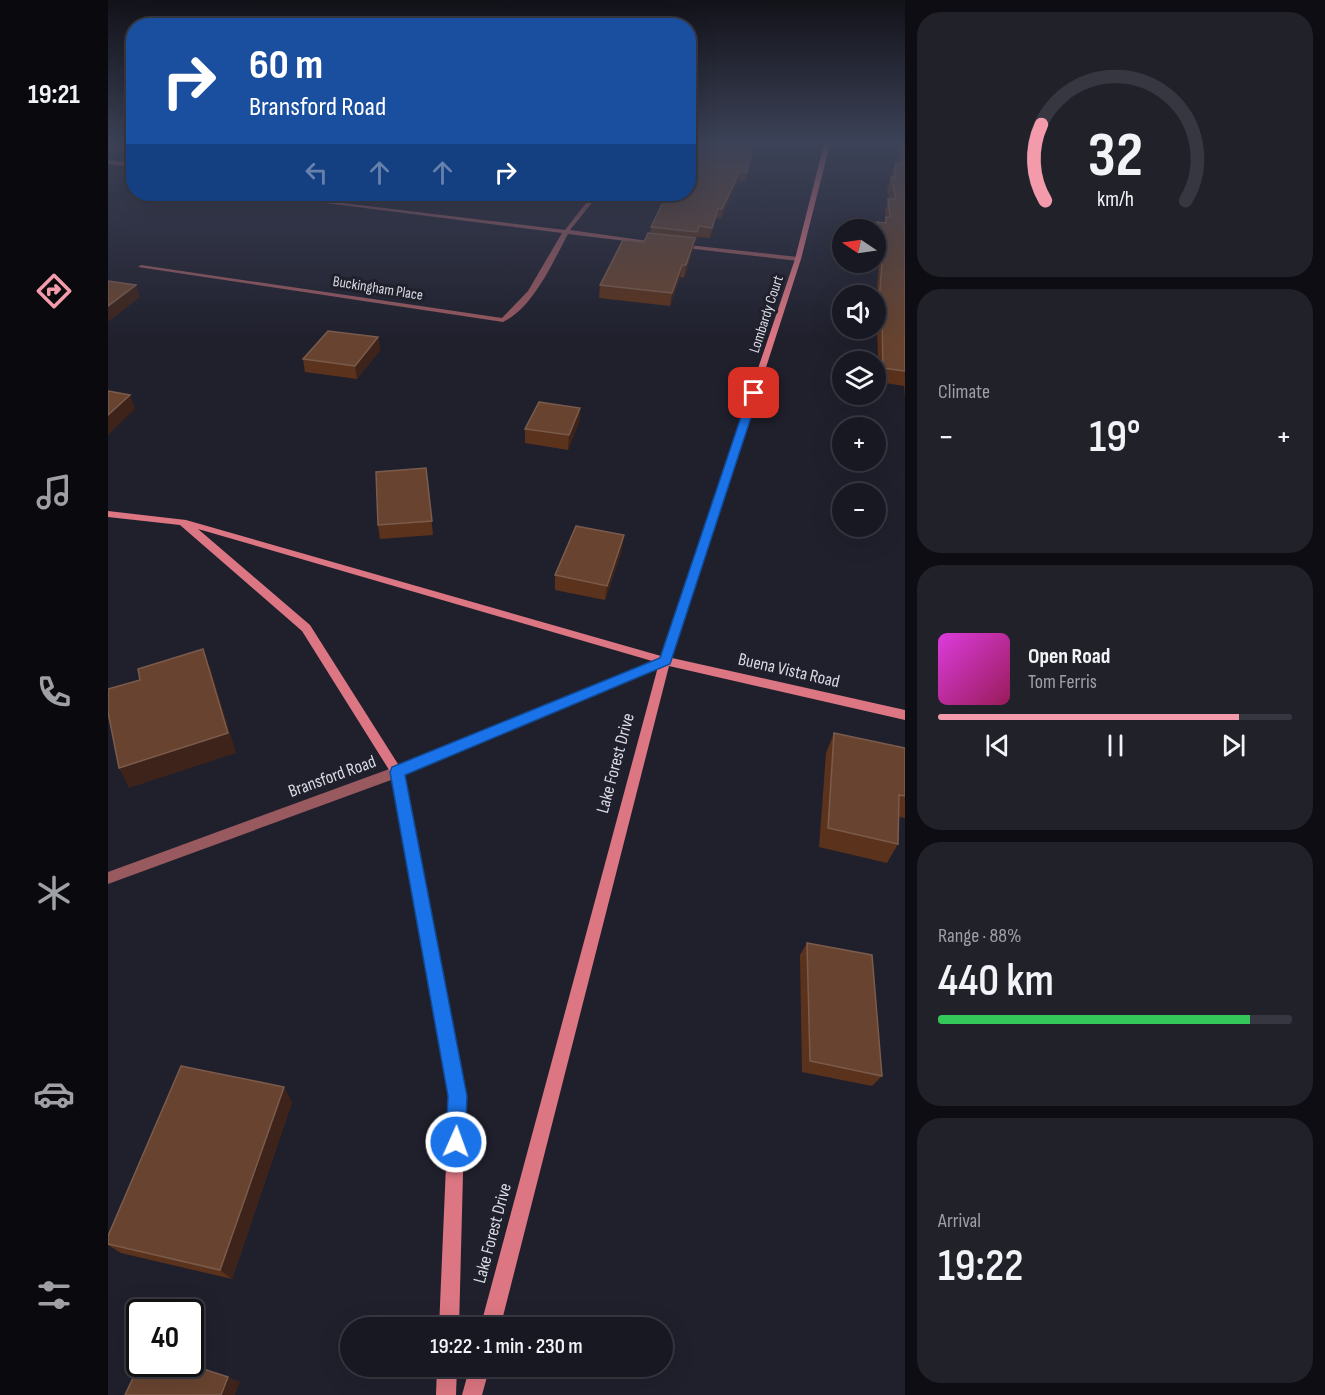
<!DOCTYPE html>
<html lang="en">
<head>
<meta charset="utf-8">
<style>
  body { margin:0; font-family:"Sofia Sans Condensed",sans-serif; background:#21212a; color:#f1f3f6; height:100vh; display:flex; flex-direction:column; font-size:22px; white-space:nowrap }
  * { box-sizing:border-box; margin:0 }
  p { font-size:20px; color:#9fa0a5 }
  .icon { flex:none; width:33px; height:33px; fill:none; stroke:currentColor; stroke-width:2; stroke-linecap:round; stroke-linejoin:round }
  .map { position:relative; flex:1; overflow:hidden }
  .sheet { display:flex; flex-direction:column; gap:12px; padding:12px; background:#0d0d13; width:420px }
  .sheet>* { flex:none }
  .banner { position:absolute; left:18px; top:18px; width:570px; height:183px; border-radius:24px; box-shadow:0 6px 24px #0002,0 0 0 2px #363740; background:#1a4fa0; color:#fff; overflow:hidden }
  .needle { width:39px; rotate:283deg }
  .controls { position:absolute; left:724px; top:219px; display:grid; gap:12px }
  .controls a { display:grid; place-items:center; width:54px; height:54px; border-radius:50%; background:#181822; box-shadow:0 6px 24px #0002,0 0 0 2px #363740; font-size:30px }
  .speed { position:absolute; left:18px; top:1299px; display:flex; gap:12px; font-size:30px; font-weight:700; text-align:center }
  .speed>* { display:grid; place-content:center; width:78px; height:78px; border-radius:50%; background:#181822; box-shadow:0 6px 24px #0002,0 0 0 2px #363740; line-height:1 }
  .speed .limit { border:3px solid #111; border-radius:9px; background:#fff; color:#111 }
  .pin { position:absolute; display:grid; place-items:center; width:51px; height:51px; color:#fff; margin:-26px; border-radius:12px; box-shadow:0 3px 9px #0006 }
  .me { position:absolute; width:66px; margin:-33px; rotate:2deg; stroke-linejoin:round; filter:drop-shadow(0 0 4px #0008) }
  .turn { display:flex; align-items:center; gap:21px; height:126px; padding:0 24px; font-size:27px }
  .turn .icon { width:78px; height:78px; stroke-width:2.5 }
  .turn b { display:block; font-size:42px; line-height:51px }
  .lanes { display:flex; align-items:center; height:57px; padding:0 24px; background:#0003; justify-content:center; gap:30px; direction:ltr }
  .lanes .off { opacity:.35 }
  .big { font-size:45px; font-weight:600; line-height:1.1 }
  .sheet .widget { flex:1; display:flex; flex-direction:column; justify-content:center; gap:9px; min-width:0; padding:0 21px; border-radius:24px; background:#21212a }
  .sheet .dial { align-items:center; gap:0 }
  .dial svg { height:156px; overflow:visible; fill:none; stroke:#363740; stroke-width:7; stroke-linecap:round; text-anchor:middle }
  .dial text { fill:#f1f3f6; stroke:none }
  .song { display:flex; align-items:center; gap:18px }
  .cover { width:72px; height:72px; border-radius:9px; background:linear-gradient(135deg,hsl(300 70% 55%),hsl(330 70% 35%)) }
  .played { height:6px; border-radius:3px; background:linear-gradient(90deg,#f39aab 85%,#363740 85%) }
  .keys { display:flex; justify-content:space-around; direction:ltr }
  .heat { display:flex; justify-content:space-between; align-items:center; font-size:33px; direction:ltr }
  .charge { height:9px; border-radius:4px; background:linear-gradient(90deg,#34c759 88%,#363740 0) }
  .trip { position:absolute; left:232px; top:1317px; width:333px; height:60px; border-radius:30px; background:#181822; box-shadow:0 6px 24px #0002,0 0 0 2px #363740; font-weight:600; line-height:60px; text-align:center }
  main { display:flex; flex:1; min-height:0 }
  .menu { display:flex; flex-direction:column; width:108px; justify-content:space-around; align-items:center; background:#0a0a0e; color:#9fa0a5 }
  .menu .icon { width:42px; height:42px }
  .menu .active { color:#f39aab }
  .menu b { font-size:27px; color:#f1f3f6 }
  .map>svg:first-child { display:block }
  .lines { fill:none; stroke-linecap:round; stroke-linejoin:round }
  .street { fill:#98595f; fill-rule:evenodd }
  .secondary { fill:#dc7682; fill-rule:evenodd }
  .wall { fill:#5b321b }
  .shaded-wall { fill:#3d2319 }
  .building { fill:#684430; stroke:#7a5b4c; stroke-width:1.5 }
  .route { fill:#1a73e8; stroke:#114b97; stroke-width:1.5 }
  .labels { text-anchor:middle; stroke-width:6; stroke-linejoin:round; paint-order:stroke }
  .far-street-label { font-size:15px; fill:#d9dae2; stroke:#20202d }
  .street-label { font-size:18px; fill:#d9dae2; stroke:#20202d }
</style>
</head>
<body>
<main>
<nav class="menu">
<b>19:21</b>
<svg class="icon active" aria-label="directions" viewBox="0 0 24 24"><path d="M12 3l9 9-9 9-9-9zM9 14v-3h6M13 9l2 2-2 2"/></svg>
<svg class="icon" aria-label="music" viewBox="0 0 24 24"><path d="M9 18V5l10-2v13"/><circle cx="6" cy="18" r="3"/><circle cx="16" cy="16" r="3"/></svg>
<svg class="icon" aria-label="phone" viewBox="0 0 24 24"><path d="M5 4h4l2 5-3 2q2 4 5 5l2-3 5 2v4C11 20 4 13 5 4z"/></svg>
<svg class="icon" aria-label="climate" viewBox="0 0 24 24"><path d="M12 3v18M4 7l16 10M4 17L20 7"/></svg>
<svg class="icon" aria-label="car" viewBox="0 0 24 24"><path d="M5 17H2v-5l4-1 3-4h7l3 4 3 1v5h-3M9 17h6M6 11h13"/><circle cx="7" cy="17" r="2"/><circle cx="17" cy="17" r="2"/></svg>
<svg class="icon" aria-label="filters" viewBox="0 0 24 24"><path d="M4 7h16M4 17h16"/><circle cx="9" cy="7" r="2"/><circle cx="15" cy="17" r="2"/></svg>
</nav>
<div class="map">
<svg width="797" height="1395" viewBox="0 0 797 1395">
  <rect width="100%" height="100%" fill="#20202d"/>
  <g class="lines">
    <g class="street">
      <path d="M0 160 26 163V167L0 164Z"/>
      <path d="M147 194H160L457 230 485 194H491L462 230 554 243 551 245 460 234C445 262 425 308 395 322L30 267 33 265 394 318 420 291 454 233Z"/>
      <path d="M571 244 690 257 693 259 690 261 569 247V245Z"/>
      <path d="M557 657 563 661 561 664 294 776 0 884V872L284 768Z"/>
    </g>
    <g class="secondary">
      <path d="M716 144H722L693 259 564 658 797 710V720L561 666 392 1328H372L551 663 90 529 202 625 295 772 357 1096 351 1328H331L341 1096 283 773 194 631 72 525 0 517V511L78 520 553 656 687 259Z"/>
      <path d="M329 1366H349L348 1395H328Z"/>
      <path d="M362 1366H382L374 1395H354Z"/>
    </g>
  </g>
  <g class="wall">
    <path d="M0 144H26V153L0 150Z"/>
    <path d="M645 144 638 181H631L613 219 608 218 602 238 589 237 587 243 586 242 585 250 576 278 572 277 562 306 491 298 492 285 536 242 542 233 543 227 586 160Z"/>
    <path d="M789 144H797V397L796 386 771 382 769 328H768V300L771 264 765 263 768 262V230H767L769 222 776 223 777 218V211L780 199H781L779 189 787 163 791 164Z"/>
    <path d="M270 337 272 350 249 379 197 372 195 359Z"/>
    <path d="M472 408 471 422 460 450 417 443V429Z"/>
    <path d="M318 468 325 535 272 539 270 525Z"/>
    <path d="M514 550 497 600 447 590V575Z"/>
    <path d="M726 733 797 748V818L791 817 790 844 779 863 711 847 718 753Z"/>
    <path d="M699 943 774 1076 764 1086 694 1072 692 955Z"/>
    <path d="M184 1102 124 1279 13 1253 0 1245V1236Z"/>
  </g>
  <g class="shaded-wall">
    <path d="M632 171 631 181 613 219 614 209Z"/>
    <path d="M610 208 608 218 602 238 604 228Z"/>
    <path d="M587 238 585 250 576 278 578 265Z"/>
    <path d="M574 265 572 277 562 306 564 293Z"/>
    <path d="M28 285 32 297 0 322V306Z"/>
    <path d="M270 337 272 350 249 379 247 366Z"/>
    <path d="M22 395 27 409 0 435V415Z"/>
    <path d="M472 408 471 422 460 450 461 435Z"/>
    <path d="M516 535 514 550 497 600 499 586Z"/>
    <path d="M95 649 103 670 128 753 21 788 11 768Z"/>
    <path d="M176 1087 184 1102 124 1279 112 1270Z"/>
    <path d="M120 1377 132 1382 127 1395H113Z"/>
  </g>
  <g class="building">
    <path d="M593 144H645L639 172 632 171 614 209 610 208 604 228 591 226 589 232 543 227 559 194H580V159L586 160Z"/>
    <path d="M793 144H797V371L775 368 774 315 770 314 775 251 769 250V222L778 223V217H782L780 199H788L783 177 787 178V163L796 164Z"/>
    <path d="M540 233 587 238 578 265H574L564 293 492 285 515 240 536 242Z"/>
    <path d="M0 281 28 285 0 306Z"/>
    <path d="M220 331 270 337 247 366 195 359Z"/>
    <path d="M0 391 22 395 0 415Z"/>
    <path d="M431 402 472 408 461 435 417 429Z"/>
    <path d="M318 468 324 521 270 525 268 472Z"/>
    <path d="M468 526 516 535 499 586 447 575Z"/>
    <path d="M95 649 120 733 11 768 0 712V689L32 680 30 669Z"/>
    <path d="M726 733 797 748V796L791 795 790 844 720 828Z"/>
    <path d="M699 943 764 955 774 1076 702 1061Z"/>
    <path d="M73 1066 176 1087 112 1270 0 1244V1236Z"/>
    <path d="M32 1363 80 1364 120 1377 113 1395H17Z"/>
  </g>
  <linearGradient id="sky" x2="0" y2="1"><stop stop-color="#121219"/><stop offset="0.42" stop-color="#3c4257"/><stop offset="1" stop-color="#3c4257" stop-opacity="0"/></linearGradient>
  <rect width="797" height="339" fill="url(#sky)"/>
  <path class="route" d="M646 390 651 393 562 664 297 775 359 1096 357 1142 355 1149 348 1152 341 1149 338 1142 340 1096 282 772 284 767 552 658 641 393Z"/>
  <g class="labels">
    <g class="far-street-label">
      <text transform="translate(270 288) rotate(9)" y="5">Buckingham Place</text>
      <text transform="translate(658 314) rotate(-72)" y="5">Lombardy Court</text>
    </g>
    <g class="street-label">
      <text transform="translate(681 670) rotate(13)" y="6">Buena Vista Road</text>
      <text transform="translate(507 763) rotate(-75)" y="6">Lake Forest Drive</text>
      <text transform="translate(224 776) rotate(-20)" y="6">Bransford Road</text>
      <text transform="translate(384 1233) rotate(-75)" y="6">Lake Forest Drive</text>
    </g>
  </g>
</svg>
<div class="controls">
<a><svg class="needle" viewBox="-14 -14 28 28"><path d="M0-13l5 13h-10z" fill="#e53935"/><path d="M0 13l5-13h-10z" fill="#9fa0a5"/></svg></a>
<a><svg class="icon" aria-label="sound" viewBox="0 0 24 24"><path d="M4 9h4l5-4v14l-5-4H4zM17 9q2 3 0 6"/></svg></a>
<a><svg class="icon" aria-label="layers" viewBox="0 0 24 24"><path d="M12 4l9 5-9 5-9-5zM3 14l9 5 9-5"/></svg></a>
<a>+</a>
<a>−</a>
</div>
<div class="speed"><div class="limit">40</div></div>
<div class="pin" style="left:646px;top:393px;background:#d93025"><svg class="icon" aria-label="arrive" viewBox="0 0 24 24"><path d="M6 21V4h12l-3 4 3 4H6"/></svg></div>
<svg class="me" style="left:348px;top:1142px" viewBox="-20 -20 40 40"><circle r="17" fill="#1a73e8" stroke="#fff" stroke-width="3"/><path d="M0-11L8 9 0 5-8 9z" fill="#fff"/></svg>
<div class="trip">19:22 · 1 min · 230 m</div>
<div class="banner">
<div class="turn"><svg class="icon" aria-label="right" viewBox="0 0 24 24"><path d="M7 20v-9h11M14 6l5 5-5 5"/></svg><div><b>60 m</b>Bransford Road</div></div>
<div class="lanes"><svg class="icon off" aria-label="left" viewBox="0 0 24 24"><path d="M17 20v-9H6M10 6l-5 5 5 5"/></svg><svg class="icon off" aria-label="ahead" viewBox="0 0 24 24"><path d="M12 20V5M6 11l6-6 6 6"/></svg><svg class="icon off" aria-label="ahead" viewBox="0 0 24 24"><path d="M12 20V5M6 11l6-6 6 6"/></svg><svg class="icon" aria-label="right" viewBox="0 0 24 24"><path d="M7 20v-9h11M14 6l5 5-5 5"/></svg></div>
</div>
</div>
<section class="sheet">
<div class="widget dial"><svg viewBox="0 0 100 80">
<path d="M14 69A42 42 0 1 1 86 69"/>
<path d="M14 69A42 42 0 0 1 12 30" stroke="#f39aab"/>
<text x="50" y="56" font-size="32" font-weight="700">32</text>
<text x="50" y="72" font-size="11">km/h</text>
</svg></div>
<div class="widget"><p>Climate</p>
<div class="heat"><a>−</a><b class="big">19°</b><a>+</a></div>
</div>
<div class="widget">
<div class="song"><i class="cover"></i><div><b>Open Road</b><p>Tom Ferris</p></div></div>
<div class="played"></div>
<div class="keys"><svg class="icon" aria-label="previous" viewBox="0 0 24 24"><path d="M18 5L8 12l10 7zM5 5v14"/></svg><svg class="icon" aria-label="pause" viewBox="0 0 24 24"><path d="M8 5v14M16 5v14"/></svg><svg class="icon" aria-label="next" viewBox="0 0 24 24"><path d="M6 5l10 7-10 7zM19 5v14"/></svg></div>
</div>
<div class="widget"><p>Range · 88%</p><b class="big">440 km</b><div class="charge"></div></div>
<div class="widget"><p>Arrival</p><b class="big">19:22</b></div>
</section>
</main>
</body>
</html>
